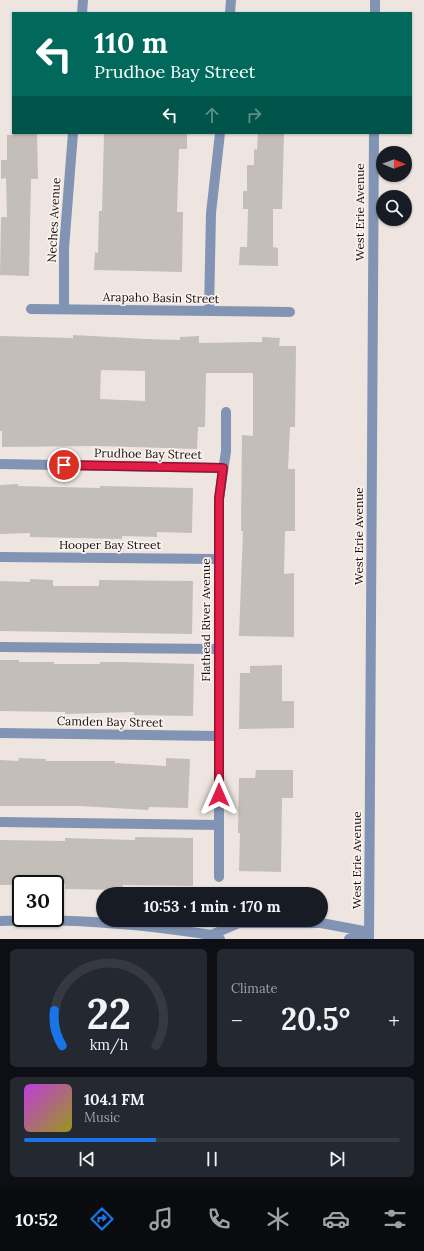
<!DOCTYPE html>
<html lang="en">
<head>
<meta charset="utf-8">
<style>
  body { margin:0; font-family:Lora,serif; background:#242831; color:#f1f3f6; height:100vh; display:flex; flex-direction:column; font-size:15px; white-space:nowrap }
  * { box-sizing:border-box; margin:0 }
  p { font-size:13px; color:#9ea1a6 }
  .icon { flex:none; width:22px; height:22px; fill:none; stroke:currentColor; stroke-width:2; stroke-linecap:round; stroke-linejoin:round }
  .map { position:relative; height:939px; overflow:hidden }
  .side { display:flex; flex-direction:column; gap:10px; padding:10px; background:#0d0f14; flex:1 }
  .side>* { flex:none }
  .hud { position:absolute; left:12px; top:12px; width:400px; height:122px; border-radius:0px; box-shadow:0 1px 3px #0004; background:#00695c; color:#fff; overflow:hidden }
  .needle { width:26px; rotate:91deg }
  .tools { position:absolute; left:376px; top:146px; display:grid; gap:8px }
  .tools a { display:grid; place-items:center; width:36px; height:36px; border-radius:50%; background:#171b24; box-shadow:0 1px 3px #0004; font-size:20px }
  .speed { position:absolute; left:12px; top:875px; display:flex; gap:8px; font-size:20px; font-weight:700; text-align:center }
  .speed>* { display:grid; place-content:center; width:52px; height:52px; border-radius:50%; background:#171b24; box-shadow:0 1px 3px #0004; line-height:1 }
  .speed .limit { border:2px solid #111; border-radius:6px; background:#fff; color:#111 }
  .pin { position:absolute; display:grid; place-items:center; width:34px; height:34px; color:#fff; margin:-17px; border:2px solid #fff; border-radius:50%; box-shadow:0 1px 4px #0007 }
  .me { position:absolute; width:44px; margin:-22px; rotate:0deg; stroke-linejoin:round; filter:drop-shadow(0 0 3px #0008) }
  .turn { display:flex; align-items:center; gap:14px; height:84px; padding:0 16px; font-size:18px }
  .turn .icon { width:52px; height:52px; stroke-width:2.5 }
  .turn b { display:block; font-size:28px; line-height:34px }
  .lanes { display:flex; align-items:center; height:38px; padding:0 16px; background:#0003; justify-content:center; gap:20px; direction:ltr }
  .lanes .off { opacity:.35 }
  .big { font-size:30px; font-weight:700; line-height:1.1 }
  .side .tile { flex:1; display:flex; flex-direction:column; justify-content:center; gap:6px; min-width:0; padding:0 14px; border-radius:6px; background:#242831 }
  .side .dial { align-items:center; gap:0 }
  .dial svg { height:104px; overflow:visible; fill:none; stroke:#363941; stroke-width:7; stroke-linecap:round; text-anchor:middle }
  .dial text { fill:#f1f3f6; stroke:none }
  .song { display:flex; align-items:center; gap:12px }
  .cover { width:48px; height:48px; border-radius:6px; background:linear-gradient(135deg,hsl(290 70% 55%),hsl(60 70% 35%)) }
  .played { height:4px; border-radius:2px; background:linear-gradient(90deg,#1a73e8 35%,#363941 35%) }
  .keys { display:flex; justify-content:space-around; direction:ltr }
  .heat { display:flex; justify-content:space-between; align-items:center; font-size:22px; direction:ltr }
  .side .tiles { flex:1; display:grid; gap:10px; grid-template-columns:1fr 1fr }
  .tile:last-child { grid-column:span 2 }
  .trip { position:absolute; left:96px; top:887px; width:232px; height:40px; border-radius:20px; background:#171b24; box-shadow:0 1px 3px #0004; font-weight:700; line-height:40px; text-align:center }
  .tabs { display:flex; height:64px; justify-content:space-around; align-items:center; background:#090b0e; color:#9ea1a6 }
  .tabs .icon { width:28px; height:28px }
  .tabs .active { color:#1a73e8 }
  .tabs b { font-size:18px; color:#f1f3f6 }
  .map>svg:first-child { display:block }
  .building { fill:#c4beb8; fill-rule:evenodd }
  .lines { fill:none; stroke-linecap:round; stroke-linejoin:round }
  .minor { stroke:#8294b3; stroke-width:10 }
  .route-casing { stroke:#92132f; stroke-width:10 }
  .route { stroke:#e11d48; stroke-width:7 }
  .labels { text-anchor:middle; stroke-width:3.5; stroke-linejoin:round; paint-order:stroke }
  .street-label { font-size:12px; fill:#151211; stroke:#fbf2ee }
</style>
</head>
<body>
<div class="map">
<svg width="424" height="939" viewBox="0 0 424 939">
  <rect width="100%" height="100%" fill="#eee5e1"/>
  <g class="building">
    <path d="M13 133H37L38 179H31L29 276 0 275 1 217H7L6 178 1 179V160H7V135H13Z"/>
    <path d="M104 133H187V149H179L177 212H183L182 272 94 270 95 252 98 253 99 211H102Z"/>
    <path d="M258 133H284L282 209H273V247L278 248V266L239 265 240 247H247L248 209H243V191H247V165H254V149L257 150Z"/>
    <path d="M73 335 147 339 180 340V337L199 336V343L262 342V337L280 338 279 346H296L295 427H290L288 469H295V531H285L284 574 294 573V637L239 636 243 531H241L242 435 253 436V373H206L205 427H198L197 449 100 446 2 447V431H0V336L73 338ZM101 370 145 371V401L100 399Z"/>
    <path d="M18 484V486L100 488V486L193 488 192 533 157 532V537L122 536V539L30 537V533L0 534V485Z"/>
    <path d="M30 579 53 580V586H99V580L193 581 192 634 0 631V581L30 582Z"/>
    <path d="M0 660H19V662H54V664H100V662H124L194 664 193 716 134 715V712L65 714V712L0 711Z"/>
    <path d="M282 665V701H294V728L239 729 240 673H250V666Z"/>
    <path d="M19 758 46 759V761H115V763L166 766V758L190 759 188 808 149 807 148 810 80 806H0V760L18 761Z"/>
    <path d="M256 770H293V798H282L281 872 239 871 240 833H238L239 778H255Z"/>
    <path d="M135 837 193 838V886L123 885V890L65 889V884L0 885V840L65 841V838L135 840Z"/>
  </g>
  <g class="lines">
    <g class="minor">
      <path d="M82 13 83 0"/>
      <path d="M230 13 231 0"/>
      <path d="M375 13V0"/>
      <path d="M31 309 290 312"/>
      <path d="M64 309V248L73 133"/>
      <path d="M209 311 211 213 220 133"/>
      <path d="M0 464 223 468"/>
      <path d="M0 557 219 559"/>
      <path d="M0 647 218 649"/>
      <path d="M0 733 219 736"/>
      <path d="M0 822 219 825"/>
      <path d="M219 877V499L226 451V412"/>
      <path d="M0 921C71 918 141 924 211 935L220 939"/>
      <path d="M211 935 239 923H321L369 932"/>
      <path d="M349 939 369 932"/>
      <path d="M369 939 374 133"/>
    </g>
  </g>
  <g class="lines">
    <defs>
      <path id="route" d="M64 465 223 468 219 499V795"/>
    </defs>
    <use href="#route" class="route-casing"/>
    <use href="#route" class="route"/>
  </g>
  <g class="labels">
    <g class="street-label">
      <text transform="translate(360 212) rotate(-90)" y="4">West Erie Avenue</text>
      <text transform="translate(54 220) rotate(-87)" y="4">Neches Avenue</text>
      <text transform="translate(161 298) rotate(1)" y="4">Arapaho Basin Street</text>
      <text transform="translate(148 454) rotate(1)" y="4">Prudhoe Bay Street</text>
      <text transform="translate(359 536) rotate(-90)" y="4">West Erie Avenue</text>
      <text x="110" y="549">Hooper Bay Street</text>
      <text transform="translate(206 620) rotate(-90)" y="4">Flathead River Avenue</text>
      <text transform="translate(110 722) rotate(1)" y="4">Camden Bay Street</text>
      <text transform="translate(357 860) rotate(-90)" y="4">West Erie Avenue</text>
    </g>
  </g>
</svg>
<div class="tools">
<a><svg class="needle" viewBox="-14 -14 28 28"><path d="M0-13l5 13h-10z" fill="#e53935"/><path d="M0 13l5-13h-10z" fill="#9ea1a6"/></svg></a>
<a><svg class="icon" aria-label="search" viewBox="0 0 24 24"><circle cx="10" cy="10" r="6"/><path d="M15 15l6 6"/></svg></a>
</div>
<div class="speed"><div class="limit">30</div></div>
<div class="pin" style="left:64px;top:465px;background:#d93025"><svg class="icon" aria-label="arrive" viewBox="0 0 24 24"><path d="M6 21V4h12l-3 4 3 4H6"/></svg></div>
<svg class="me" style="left:219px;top:795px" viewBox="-20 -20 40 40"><path d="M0-17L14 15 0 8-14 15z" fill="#e11d48" stroke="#fff" stroke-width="4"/></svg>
<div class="trip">10:53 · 1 min · 170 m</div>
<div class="hud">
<div class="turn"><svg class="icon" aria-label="left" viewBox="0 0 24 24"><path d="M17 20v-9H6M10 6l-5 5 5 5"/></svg><div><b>110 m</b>Prudhoe Bay Street</div></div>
<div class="lanes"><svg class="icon" aria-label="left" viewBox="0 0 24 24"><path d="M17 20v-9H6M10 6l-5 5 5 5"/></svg><svg class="icon off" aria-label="ahead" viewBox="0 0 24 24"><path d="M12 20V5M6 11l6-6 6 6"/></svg><svg class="icon off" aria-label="right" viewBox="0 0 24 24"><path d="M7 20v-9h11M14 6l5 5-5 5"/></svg></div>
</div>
</div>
<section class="side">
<div class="tiles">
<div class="tile dial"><svg viewBox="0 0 100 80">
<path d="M14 69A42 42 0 1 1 86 69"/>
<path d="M14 69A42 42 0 0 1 8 42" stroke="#1a73e8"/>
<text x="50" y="56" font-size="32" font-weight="700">22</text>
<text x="50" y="72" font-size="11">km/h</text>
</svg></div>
<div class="tile"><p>Climate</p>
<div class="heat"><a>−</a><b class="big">20.5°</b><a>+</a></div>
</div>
<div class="tile">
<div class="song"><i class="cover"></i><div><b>104.1 FM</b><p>Music</p></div></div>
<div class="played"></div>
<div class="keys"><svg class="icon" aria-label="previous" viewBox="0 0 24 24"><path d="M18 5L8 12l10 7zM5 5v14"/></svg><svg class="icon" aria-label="pause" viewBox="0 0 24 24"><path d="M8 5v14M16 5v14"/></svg><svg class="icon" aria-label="next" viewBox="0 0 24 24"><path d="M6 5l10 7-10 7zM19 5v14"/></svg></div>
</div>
</div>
</section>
<nav class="tabs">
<b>10:52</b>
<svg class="icon active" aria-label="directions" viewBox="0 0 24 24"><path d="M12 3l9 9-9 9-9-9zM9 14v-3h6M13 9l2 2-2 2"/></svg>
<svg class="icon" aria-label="music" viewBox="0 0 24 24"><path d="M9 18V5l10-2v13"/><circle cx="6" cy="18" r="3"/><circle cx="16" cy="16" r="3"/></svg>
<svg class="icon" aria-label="phone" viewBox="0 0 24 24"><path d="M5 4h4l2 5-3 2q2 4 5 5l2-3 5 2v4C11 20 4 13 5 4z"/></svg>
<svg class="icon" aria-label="climate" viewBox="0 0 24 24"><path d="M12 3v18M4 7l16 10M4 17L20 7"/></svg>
<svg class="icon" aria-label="car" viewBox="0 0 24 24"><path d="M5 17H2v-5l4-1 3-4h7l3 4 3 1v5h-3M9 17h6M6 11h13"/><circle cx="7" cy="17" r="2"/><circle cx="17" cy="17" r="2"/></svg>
<svg class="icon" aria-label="filters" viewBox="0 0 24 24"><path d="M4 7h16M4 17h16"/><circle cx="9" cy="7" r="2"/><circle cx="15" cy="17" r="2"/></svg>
</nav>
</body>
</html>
